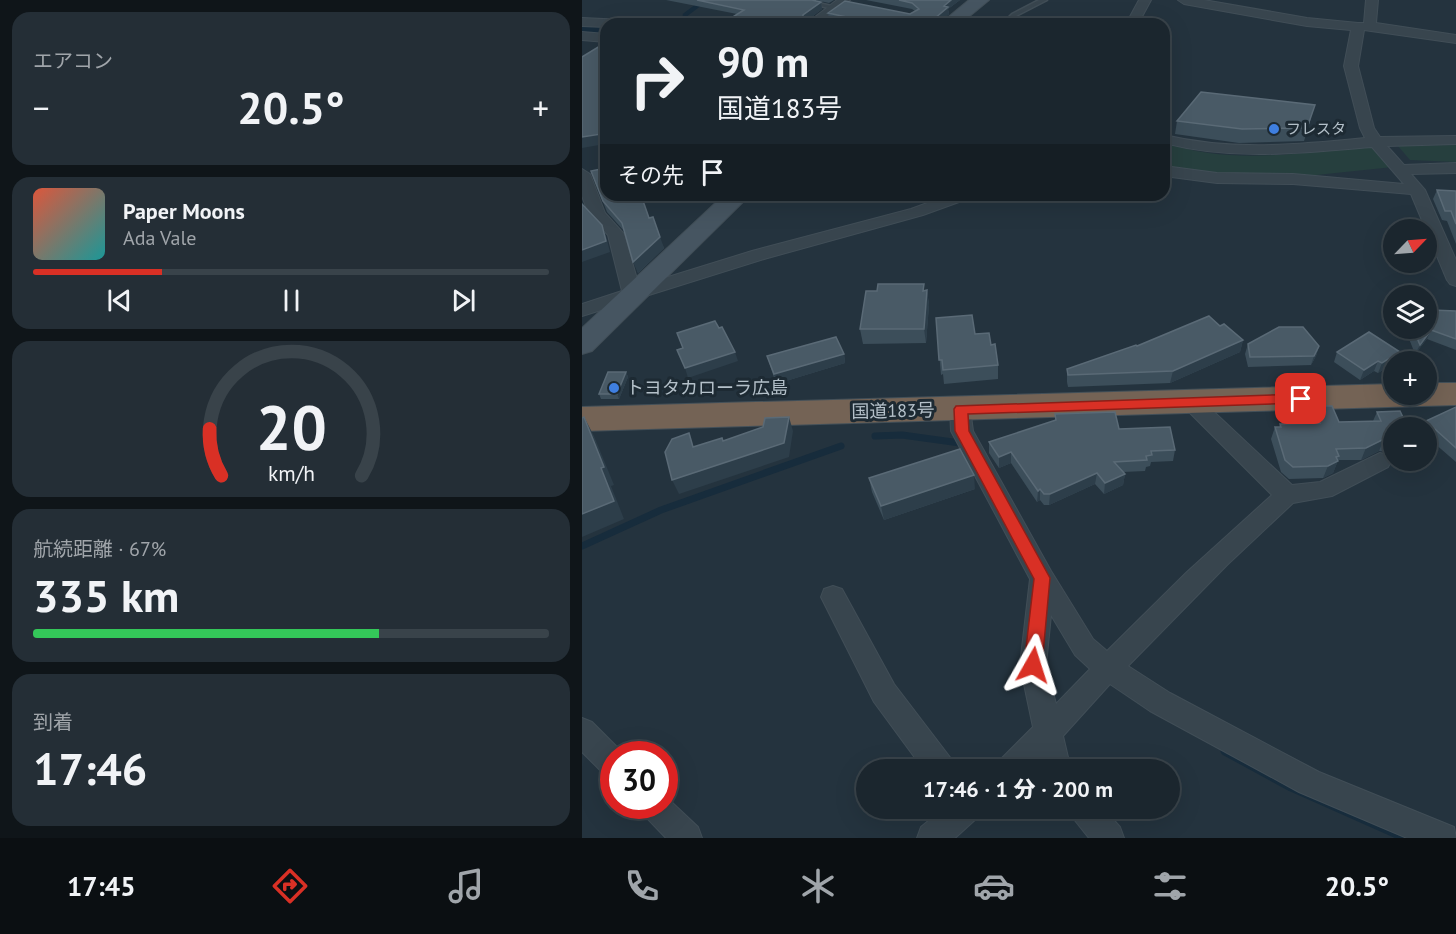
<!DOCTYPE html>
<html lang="ja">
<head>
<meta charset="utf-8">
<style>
  body { margin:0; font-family:"PT Sans","Noto Sans JP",sans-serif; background:#242e36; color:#f1f3f6; height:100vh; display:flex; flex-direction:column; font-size:22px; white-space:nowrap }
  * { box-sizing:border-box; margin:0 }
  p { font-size:20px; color:#a0a5aa }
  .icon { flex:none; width:33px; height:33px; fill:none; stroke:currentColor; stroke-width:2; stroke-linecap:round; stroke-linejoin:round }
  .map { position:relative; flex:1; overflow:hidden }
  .drawer { display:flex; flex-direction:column; gap:12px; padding:12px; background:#0f1519; width:582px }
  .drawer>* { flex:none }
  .guide { position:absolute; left:18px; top:18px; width:570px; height:183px; border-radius:18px; box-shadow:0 6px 24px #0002,0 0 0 2px #39434a; background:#1b262e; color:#f1f3f6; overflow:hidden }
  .needle { width:39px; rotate:65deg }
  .tools { position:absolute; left:801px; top:219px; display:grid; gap:12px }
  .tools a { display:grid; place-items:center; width:54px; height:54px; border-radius:50%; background:#1b262e; box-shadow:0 6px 24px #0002,0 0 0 2px #39434a; font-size:30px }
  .speed { position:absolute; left:18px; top:741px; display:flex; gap:12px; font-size:30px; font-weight:700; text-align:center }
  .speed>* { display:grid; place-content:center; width:78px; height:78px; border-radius:50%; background:#1b262e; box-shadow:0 6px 24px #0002,0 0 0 2px #39434a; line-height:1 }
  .speed .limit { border:9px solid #d22; background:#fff; color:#111 }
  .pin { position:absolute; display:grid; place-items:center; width:51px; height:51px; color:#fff; margin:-26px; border-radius:12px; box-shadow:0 3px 9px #0006 }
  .me { position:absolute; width:66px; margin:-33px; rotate:6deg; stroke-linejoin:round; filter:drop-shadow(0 0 4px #0008) }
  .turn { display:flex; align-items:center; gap:21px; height:126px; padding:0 18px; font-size:27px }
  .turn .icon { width:78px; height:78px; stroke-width:2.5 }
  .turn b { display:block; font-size:42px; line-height:51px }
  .then { display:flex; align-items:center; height:57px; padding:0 18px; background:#0003; gap:12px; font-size:22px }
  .big { font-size:45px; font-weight:800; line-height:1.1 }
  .drawer .card { flex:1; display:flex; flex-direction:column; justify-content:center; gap:9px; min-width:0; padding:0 21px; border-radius:18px; background:#242e36 }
  .drawer .dial { align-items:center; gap:0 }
  .dial svg { height:156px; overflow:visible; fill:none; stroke:#39434a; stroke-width:7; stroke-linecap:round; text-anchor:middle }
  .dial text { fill:#f1f3f6; stroke:none }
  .song { display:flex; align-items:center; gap:18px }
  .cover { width:72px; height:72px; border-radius:9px; background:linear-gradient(135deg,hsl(10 70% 55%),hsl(180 70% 35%)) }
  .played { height:6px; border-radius:3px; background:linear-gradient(90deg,#d93025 25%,#39434a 25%) }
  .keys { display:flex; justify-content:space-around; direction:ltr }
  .heat { display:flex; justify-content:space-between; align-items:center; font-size:33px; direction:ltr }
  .charge { height:9px; border-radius:4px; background:linear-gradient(90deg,#34c759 67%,#39434a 0) }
  .trip { position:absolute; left:274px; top:759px; width:324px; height:60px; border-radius:30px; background:#1b262e; box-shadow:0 6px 24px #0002,0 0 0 2px #39434a; font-weight:800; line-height:60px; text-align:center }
  .tabs { display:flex; height:96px; justify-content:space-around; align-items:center; background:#0b0f12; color:#a0a5aa }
  .tabs .icon { width:42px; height:42px }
  .tabs .on { color:#d93025 }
  .tabs b { font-size:27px; color:#f1f3f6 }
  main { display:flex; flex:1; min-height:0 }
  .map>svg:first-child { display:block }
  .green { fill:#263f3e }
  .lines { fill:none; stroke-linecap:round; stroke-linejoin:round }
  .stream-far2 { stroke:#172c3c; stroke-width:4.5 }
  .stream-far1 { stroke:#172c3c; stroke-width:7 }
  .stream { stroke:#172c3c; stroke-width:9 }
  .river { fill:#172c3c; fill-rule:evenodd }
  .lane-casing { stroke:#414e57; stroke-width:3 }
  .street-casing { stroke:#414e57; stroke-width:2 }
  .secondary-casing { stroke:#414e57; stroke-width:2 }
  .highway-casing { stroke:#435059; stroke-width:2 }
  .lane { fill:#38454e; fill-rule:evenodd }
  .street { fill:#38454e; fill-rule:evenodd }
  .secondary { fill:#465561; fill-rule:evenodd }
  .highway { fill:#746355; fill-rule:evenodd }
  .wall { fill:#3c4e5a }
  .shaded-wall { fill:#2d3e4a }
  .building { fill:#495a66; stroke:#5a6a76; stroke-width:1.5 }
  .route { fill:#d93025; stroke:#8d1f18; stroke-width:1.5 }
  .shop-dot { fill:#3f7fe0; stroke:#1d2a33; stroke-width:2 }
  .labels { text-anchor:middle; stroke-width:6; stroke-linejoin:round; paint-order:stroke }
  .far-poi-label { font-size:15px; fill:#b4c0c9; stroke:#1d2a33; text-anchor:start }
  .poi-label { font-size:18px; fill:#b4c0c9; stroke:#1d2a33; text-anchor:start }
  .street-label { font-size:18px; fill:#b4c0c9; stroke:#1d2a33 }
</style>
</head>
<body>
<main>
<section class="drawer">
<div class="card"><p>エアコン</p>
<div class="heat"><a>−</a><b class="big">20.5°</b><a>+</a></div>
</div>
<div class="card">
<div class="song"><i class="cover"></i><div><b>Paper Moons</b><p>Ada Vale</p></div></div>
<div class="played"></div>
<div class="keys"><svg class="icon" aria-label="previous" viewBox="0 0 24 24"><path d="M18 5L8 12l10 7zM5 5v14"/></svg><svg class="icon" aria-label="pause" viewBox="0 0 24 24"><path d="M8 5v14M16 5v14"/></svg><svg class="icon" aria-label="next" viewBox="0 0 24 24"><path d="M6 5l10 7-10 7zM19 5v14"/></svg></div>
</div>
<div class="card dial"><svg viewBox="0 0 100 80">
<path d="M14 69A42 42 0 1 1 86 69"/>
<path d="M14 69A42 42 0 0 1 8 45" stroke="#d93025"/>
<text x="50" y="56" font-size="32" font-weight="700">20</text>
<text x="50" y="72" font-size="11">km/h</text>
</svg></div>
<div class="card"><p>航続距離 · 67%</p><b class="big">335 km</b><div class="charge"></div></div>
<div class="card"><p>到着</p><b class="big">17:46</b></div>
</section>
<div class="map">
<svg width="874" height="838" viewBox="0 0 874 838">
  <rect width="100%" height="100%" fill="#24333e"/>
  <g class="green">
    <path d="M582 142C648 166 721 153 789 145L811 167 725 176 642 175 582 169Z"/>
    <path d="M874 145V162L828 160 816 146Z"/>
  </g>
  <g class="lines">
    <path class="stream-far2" d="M103 15 123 0"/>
    <g class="stream-far1">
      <path d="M293 436 320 435 378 443"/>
      <path d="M0 546 79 510 259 446"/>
    </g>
    <path class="stream" d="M643 751 709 787 824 838"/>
    <path class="river" d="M0 22 32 24H24V36H0Z"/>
    <defs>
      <g id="lane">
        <path d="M212 0H224L254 7 251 9Z"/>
        <path d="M457 0H465L434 16 426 24H420L430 14Z"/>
      </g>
      <g id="street">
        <path d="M255 0H268L238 24H224Z"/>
        <path d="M557 0H569L556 24H544Z"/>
        <path d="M596 0H622L725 18 776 23H782L784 0H796L794 23 874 35V43L782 30 776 66 792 128 798 137 874 136V144L805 146 822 165 874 163V173L829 174 843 190 874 260V286L868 284 865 280 829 194 711 184 635 183 582 176V166L635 173 711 174 822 184 790 147C719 153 652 161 582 143V135C650 151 714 145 783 138L778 128 762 66 769 30 725 26 602 4Z"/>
        <path d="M0 18 43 20 49 24H24V27L0 26Z"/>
        <path d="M0 32 24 34V42L0 40Z"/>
        <path d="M0 169 8 174 23 213 42 234 57 286 170 251 329 209 367 195H390L388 198 341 215 182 259 0 316V304L40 291 26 235 7 215 0 196Z"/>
        <path d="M609 395 616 397 710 485 738 482 798 453 806 455 809 461 806 467 750 496 711 503 645 565 546 666 588 693 737 772 872 827 874 838H825L717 792 568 711 528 684 481 736 489 770H460L458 760 449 770H414L418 760 451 727 438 665 448 579 369 431 368 409 371 404 378 401 385 404 388 409 391 431 469 571 511 639 525 651 605 572 690 495 602 407 599 402 602 397ZM469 615 493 655 508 669 474 704 464 665Z"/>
        <path d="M251 586 260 589 312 684 370 760 374 770H342L292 702 239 597 242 589Z"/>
        <path d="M0 718 10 722 42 754H32V778L22 774 0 752Z"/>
        <path d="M82 795 116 827 120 838H84L63 816 58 806H82Z"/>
        <path d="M362 808H400L395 818 373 838H335L339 827Z"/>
        <path d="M486 808H521L538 827 542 838H507L491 818Z"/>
      </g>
      <g id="secondary">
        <path d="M387 0H407L378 24H358Z"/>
        <path d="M142 195H168L10 351 0 354V328Z"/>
      </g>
      <path id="highway" d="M844 383H874V405L0 431V407L812 384V394H844Z"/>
    </defs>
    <use href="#lane" class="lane-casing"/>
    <use href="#street" class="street-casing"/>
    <use href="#secondary" class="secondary-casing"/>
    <use href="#highway" class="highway-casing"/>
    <use href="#lane" class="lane"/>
    <use href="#street" class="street"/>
    <use href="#secondary" class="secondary"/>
    <use href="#highway" class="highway"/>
  </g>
  <g class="wall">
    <path d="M84 0H230L239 2 240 9 223 22 222 24H141L155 14Z"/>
    <path d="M234 0H252L247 3Z"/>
    <path d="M284 0H378L366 9 367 14 356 24H268L247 20 246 13 328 14 333 11 330 9Z"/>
    <path d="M729 118 722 141 657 143 593 134 595 121Z"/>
    <path d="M9 171 59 196 67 218 82 248 56 273 43 232 25 212Z"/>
    <path d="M855 190 874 191V244L865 221 860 220 851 199Z"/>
    <path d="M345 290 347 305 344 343 281 344 278 329 343 291Z"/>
    <path d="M874 311V350L845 339 833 354 824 331 819 328H844V314L846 312Z"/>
    <path d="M812 317V326L809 324Z"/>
    <path d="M354 318 393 334 409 345 416 365V379L362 384 361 374 359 375Z"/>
    <path d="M638 326 661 340 658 352 588 383 486 387 485 382V369L555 346Z"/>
    <path d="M666 344 737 346 734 356 729 365 666 367 663 354Z"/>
    <path d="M755 352H818L814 361 812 362V363L796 373 792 371 778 380 752 362Z"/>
    <path d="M262 354 263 363 194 384 185 356Z"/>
    <path d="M44 372 46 377 37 399H19L17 394Z"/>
    <path d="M732 406 757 422 791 421 795 412 812 428V448L806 452 797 451 779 460H756L751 473 741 478 707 479 699 472 689 439 693 427H697L698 424 729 423 727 418Z"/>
    <path d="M874 407V462L844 436V428H841L844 421Z"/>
    <path d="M473 414 537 429 593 450 591 461 569 462 568 466 564 467 563 471 541 472 543 474 541 485 522 494 513 484 467 505H462L458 500 455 502 429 463 417 468 407 453V442L473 421Z"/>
    <path d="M287 478 393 489 302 520 290 492Z"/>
  </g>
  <g class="shaded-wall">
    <path d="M369 0H378L366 9 367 14 356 24H346L362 6Z"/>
    <path d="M239 2 240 9 223 22 222 24H214L221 15Z"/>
    <path d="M19 134 23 144 0 148V137Z"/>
    <path d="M71 217 82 248 56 273 51 262Z"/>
    <path d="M20 225 24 236 28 252 0 262V250Z"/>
    <path d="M345 290 347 305 344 343 342 329Z"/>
    <path d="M849 330 845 339 833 354 838 345Z"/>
    <path d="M661 340 658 352 588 383 591 371Z"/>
    <path d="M737 346 734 356 729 365 732 356Z"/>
    <path d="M153 352 156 361 106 378 103 368Z"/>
    <path d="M818 352 814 361 812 362V363L796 373 800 363Z"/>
    <path d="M262 354 263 363 194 384 192 374Z"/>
    <path d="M796 361 792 371 778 380 782 370Z"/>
    <path d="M44 372 46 377 37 399 35 394Z"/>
    <path d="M2 417 12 436 32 485 29 486 42 519 0 537V514L19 468Z"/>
    <path d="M207 417 211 431 207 457 97 494 90 480Z"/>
    <path d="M802 439 797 451 779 460 784 448Z"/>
    <path d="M812 440V448L806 452Z"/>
    <path d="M429 452V463L417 468V457Z"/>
    <path d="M756 461 751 473 741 478 746 466Z"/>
    <path d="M515 473 513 484 467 505 468 494Z"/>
    <path d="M543 474 541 485 522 494 523 483Z"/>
    <path d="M392 475 393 489 302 520 299 506Z"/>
    <path d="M458 489V500L455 502 456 491Z"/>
  </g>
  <g class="building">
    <path d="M115 0H230L239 2 221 15V19L214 24H144L141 23 162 10Z"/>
    <path d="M317 0H369L362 6 366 7 346 24H273L279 20 246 13 263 1 328 14 337 9 330 3Z"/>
    <path d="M21 44 24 45V149L19 134 0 137V57Z"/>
    <path d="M619 92 733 105 725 128 660 129 595 121Z"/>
    <path d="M24 168V195H59L67 218 71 217 78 237 51 262 40 223 21 201 9 171Z"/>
    <path d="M855 190 874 191V224L869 211H863Z"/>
    <path d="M0 204 20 225 24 241 0 250Z"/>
    <path d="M296 284H342L341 291 345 290 342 329H278L284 291H295Z"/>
    <path d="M850 310 874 311V339L849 330 838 345 831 328H844V314H847L846 312Z"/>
    <path d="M390 315 393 334 407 333 409 345 413 344 416 365 361 370 360 360H357L354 318Z"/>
    <path d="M627 316 638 326 642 324 661 340 591 371 486 375 485 369 554 345 555 346Z"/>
    <path d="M133 321 137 328 140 327 153 352 103 368 95 350 101 348 95 333Z"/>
    <path d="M697 327H721L737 346 732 356 668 357 666 344Z"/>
    <path d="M787 332 818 352 800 363 796 361 782 370 755 352Z"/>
    <path d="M254 337 262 354 192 374 185 356Z"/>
    <path d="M26 372H44L35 394H17Z"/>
    <path d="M732 406H750L757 422 799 421 795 412 818 411 826 428H812L811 440 802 439 784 448 754 449 757 456 754 457 756 461 746 466 711 467 703 460 693 427H699L698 424 738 423Z"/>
    <path d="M874 407V448L844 421Z"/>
    <path d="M533 412 537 429 588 427 593 450 569 451 570 455 564 456 565 460 532 462 543 474 523 483 515 473 468 494H462L458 489 456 491 429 452 417 457 407 442 474 420 473 414Z"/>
    <path d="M2 417 22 467 19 468 32 501 0 514V418Z"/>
    <path d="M207 417 202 443 90 480 83 452 90 439 107 433 111 447 140 438 141 441 181 427 183 418Z"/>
    <path d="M378 449 392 475 299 506 287 478Z"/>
  </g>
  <path class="route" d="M719 394 726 399 719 403 386 414 387 431 468 578 460 665 457 670 451 673 445 670 442 665 452 579 373 431 372 409 374 406Z"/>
  <g class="shop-dot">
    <circle cx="692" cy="129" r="6"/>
    <circle cx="32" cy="388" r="6"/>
  </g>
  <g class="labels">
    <g class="far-poi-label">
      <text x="704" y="134">フレスタ</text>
    </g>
    <g class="poi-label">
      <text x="44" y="394">トヨタカローラ広島</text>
    </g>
    <g class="street-label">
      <text transform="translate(311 411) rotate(-1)" y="6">国道183号</text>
    </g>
  </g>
</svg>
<div class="tools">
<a><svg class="needle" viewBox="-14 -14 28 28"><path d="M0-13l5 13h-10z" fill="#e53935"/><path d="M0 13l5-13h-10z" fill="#a0a5aa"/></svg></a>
<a><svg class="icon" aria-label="layers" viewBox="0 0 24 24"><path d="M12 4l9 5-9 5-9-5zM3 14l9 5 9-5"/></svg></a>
<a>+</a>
<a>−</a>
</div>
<div class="speed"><div class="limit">30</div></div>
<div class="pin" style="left:719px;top:399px;background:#d93025"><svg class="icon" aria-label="arrive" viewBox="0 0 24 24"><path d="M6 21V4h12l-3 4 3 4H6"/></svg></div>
<svg class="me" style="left:451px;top:665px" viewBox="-20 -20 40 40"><path d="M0-17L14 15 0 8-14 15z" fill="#d93025" stroke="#fff" stroke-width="4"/></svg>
<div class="trip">17:46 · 1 分 · 200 m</div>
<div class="guide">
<div class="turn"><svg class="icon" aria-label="right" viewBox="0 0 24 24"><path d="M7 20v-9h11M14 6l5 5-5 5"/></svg><div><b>90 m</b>国道183号</div></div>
<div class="then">その先<svg class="icon" aria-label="arrive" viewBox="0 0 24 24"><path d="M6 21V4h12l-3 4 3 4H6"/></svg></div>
</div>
</div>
</main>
<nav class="tabs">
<b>17:45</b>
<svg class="icon on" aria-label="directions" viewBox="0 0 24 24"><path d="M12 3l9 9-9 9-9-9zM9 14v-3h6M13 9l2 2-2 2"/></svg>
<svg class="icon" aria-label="music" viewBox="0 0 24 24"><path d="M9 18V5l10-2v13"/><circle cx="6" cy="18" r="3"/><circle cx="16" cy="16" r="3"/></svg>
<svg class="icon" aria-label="phone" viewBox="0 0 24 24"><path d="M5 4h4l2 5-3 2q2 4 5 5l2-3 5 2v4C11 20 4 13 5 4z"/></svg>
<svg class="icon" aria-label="climate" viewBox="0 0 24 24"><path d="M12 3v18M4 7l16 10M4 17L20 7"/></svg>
<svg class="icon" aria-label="car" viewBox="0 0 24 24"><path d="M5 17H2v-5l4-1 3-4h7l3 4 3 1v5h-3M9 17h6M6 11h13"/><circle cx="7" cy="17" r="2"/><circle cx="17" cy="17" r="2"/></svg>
<svg class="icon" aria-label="filters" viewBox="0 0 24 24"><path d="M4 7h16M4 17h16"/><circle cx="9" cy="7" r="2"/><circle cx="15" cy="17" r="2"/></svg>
<b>20.5°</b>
</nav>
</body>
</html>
